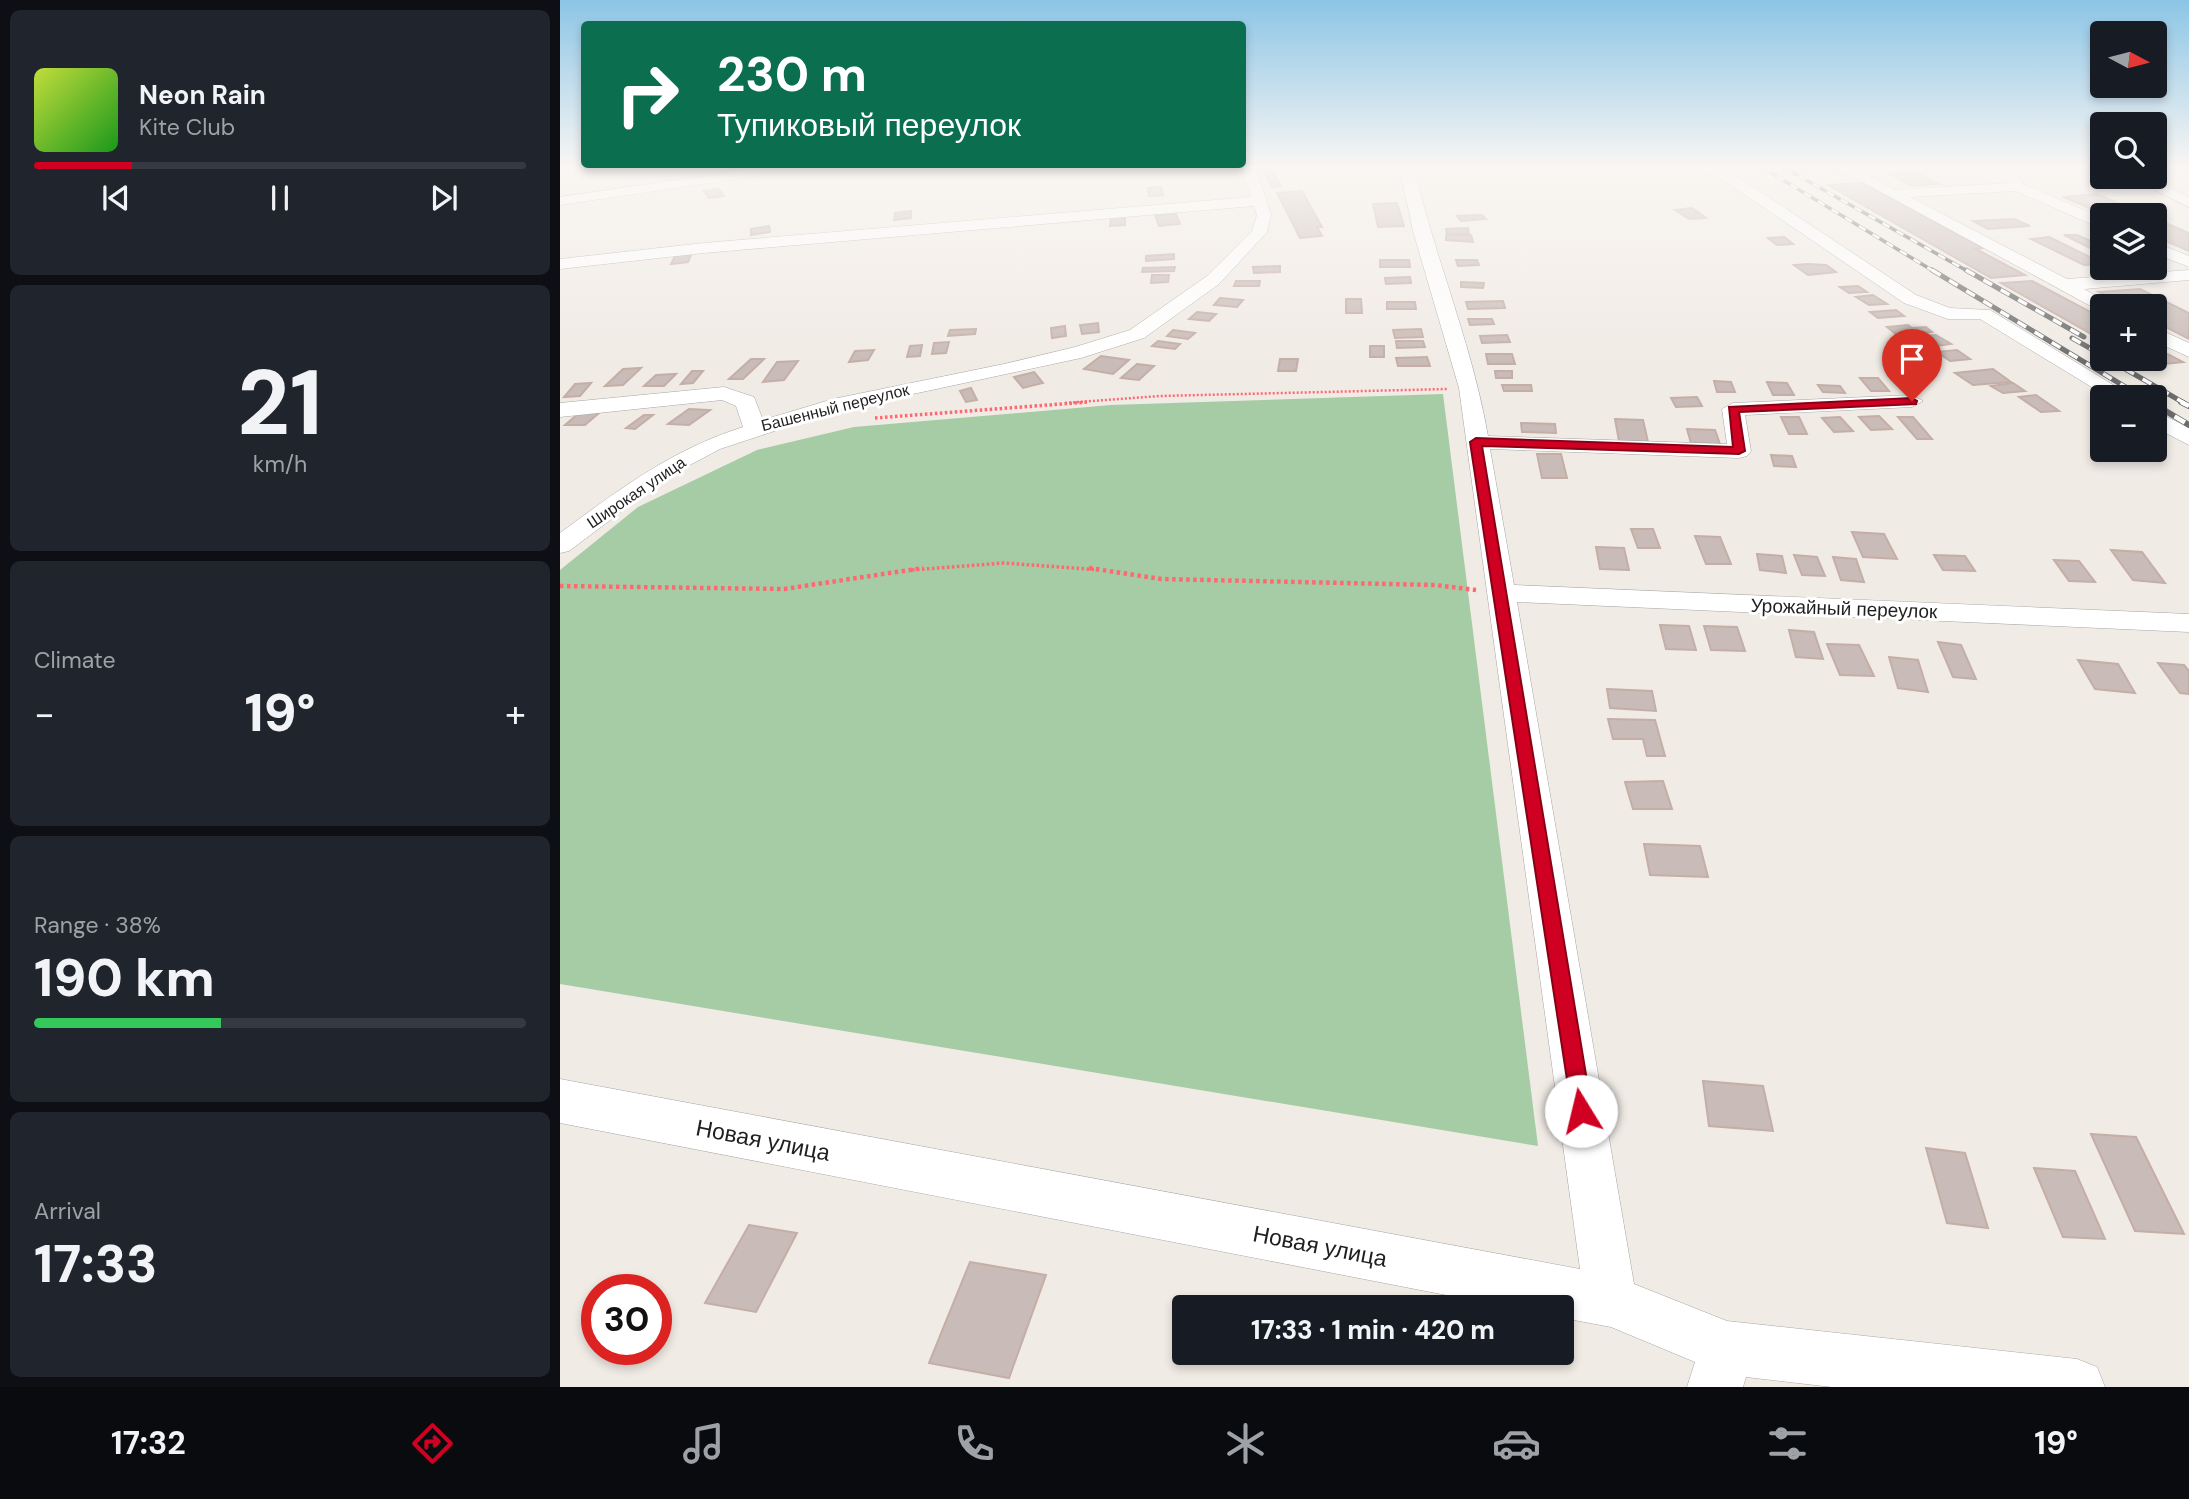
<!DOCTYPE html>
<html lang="en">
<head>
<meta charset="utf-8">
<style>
  body { margin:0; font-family:"DM Sans",sans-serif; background:#20242c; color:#f1f3f6; height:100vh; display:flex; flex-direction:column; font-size:26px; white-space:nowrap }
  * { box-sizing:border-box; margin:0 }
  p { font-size:23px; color:#9ea1a6 }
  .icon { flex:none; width:38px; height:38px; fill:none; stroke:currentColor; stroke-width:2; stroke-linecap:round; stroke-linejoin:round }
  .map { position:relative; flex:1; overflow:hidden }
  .panel { display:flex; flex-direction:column; gap:10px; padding:10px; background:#0d0f14; width:560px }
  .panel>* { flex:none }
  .top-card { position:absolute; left:21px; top:21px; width:665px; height:147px; border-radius:7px; box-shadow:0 4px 10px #0003; background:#0b6e4f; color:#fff; overflow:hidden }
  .needle { width:46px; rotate:97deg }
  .buttons { position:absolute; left:1530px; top:21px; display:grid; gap:14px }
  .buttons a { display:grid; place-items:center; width:77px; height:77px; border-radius:7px; background:#171b24; box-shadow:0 4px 10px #0003; font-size:35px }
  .speed { position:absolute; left:21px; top:1274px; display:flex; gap:14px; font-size:35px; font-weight:700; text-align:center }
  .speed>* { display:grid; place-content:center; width:91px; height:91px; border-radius:50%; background:#171b24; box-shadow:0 4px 10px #0003; line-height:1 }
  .speed .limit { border:10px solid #d22; background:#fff; color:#111 }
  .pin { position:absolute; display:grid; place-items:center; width:60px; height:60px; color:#fff; margin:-72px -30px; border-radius:50% 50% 50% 0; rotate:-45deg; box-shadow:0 0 7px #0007 }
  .pin .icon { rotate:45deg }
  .me { position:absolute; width:77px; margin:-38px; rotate:351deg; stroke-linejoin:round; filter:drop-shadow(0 0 5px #0008) }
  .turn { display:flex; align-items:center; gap:24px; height:147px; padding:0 21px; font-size:32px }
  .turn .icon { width:91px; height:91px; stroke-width:2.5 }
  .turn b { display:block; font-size:49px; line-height:60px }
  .big { font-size:52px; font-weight:800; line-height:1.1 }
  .panel .widget { flex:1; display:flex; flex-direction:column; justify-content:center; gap:10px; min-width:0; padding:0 24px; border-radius:10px; background:#20242c }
  .panel .dial { align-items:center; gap:0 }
  .dial b { font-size:91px; line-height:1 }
  .song { display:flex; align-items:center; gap:21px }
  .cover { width:84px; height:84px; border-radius:10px; background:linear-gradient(135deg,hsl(70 70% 55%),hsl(120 70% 35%)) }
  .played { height:7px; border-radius:4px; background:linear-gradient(90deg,#cf0022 20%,#363941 20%) }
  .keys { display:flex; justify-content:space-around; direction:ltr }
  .heat { display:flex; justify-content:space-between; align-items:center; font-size:38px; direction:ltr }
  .charge { height:10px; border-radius:5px; background:linear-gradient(90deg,#34c759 38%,#363941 0) }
  .trip { position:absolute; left:612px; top:1295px; width:402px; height:70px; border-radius:7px; background:#171b24; box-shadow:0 4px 10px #0003; font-weight:800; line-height:70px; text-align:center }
  .tab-bar { display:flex; height:112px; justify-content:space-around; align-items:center; background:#090b0e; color:#9ea1a6 }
  .tab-bar .icon { width:49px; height:49px }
  .tab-bar .active { color:#cf0022 }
  .tab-bar b { font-size:32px; color:#f1f3f6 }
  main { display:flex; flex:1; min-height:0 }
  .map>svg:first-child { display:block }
  .cemetery { fill:#a5cca4 }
  .building { fill:#c9bcb8; stroke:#c4aea6; stroke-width:2 }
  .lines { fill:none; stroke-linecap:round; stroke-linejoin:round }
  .minor-casing { stroke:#a6a6a6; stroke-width:1 }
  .path-far2 { stroke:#ff6871; stroke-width:2.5; stroke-dasharray:2 2; stroke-linecap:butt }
  .path-far1 { stroke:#ff6871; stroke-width:3.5; stroke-dasharray:2.5 2.5; stroke-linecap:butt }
  .path { stroke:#ff6871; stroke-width:4.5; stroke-dasharray:3.5 3.5; stroke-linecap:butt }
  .minor { fill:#fff; fill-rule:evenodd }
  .rail-far2-casing { stroke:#6d6d6d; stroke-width:3.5 }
  .rail-far1-casing { stroke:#6d6d6d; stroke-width:5 }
  .rail-casing { stroke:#6d6d6d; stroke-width:6 }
  .rail-far2 { stroke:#fff; stroke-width:2.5; stroke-dasharray:8; stroke-linecap:butt }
  .rail-far1 { stroke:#fff; stroke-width:3.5; stroke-dasharray:10; stroke-linecap:butt }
  .rail { stroke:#fff; stroke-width:4.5; stroke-dasharray:12; stroke-linecap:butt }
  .route { fill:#cf0022; stroke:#870016; stroke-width:2 }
  .labels { text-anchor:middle; stroke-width:6; stroke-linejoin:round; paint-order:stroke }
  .far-street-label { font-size:16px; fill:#1f1f1f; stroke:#fff }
  .street-label { font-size:19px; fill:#1f1f1f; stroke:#fff }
  .near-street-label { font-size:23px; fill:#1f1f1f; stroke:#fff }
</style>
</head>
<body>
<main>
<section class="panel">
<div class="widget">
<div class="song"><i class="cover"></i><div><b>Neon Rain</b><p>Kite Club</p></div></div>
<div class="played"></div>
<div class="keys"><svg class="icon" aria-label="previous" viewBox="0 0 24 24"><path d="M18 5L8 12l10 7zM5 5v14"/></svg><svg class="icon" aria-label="pause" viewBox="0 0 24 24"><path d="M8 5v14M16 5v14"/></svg><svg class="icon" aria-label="next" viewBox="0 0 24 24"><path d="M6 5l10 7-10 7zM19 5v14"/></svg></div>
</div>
<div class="widget dial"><b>21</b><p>km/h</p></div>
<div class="widget"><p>Climate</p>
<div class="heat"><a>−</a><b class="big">19°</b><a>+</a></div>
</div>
<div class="widget"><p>Range · 38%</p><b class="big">190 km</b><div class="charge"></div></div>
<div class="widget"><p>Arrival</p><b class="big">17:33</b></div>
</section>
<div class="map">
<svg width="1629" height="1387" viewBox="0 0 1629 1387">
  <rect width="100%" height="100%" fill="#f1ebe5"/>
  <path class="cemetery" d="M883 394 978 1146 0 984V570L78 507 197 450 294 427 551 405Z"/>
  <g class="building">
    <path d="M702 168H711L721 186 712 187Z"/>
    <path d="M1356 173 1379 184 1352 186 1330 174Z"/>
    <path d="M1303 183 1424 248 1416 249 1465 275 1431 278 1268 185Z"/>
    <path d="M601 187 603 195 589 196 588 188Z"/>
    <path d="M159 189 164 196 149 198 144 191Z"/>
    <path d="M742 191 762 227H757L762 236 740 238 717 193Z"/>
    <path d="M1536 194 1587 215H1546L1503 197Z"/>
    <path d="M837 203 844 226 818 227 813 204Z"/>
    <path d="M1132 208 1146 218 1129 219 1115 210Z"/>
    <path d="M351 211V218L334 220 335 213Z"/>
    <path d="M616 214 620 224 599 226 595 215Z"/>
    <path d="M922 215 926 219 901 221 897 216Z"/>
    <path d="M565 216V225L550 226 551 217Z"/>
    <path d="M1594 218 1629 233V251L1594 236Z"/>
    <path d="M1454 219 1470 226 1428 229 1413 221Z"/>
    <path d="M209 226 210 232 191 235V229Z"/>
    <path d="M908 228 909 234H887L886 229Z"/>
    <path d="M886 235H911L913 242 886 240Z"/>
    <path d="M1504 235H1517L1542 246V254Z"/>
    <path d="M1224 237 1233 244 1217 245 1208 238Z"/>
    <path d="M1489 237 1542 263V264L1524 265 1471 239Z"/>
    <path d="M132 252 128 262 111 264 116 254Z"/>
    <path d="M614 254V259L586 261V256Z"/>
    <path d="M820 260H849L850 267H820Z"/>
    <path d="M896 260H917L919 265 898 266Z"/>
    <path d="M1248 264 1266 265 1276 272 1248 275 1234 265Z"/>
    <path d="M720 266V272L694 273 693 267Z"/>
    <path d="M615 267 614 271 582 272 583 268Z"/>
    <path d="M592 275H609L608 282 591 283Z"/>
    <path d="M850 277 851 283 826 284 825 278Z"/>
    <path d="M676 281H700L699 286H674Z"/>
    <path d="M1472 281 1542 318V340L1441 283Z"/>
    <path d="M901 282 924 283 923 288 901 287Z"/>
    <path d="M1298 286 1307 292 1289 293 1280 287Z"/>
    <path d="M1580 289 1629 313V339L1594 321V306H1566L1539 292Z"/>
    <path d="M1313 295 1327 304 1309 305 1296 297Z"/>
    <path d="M660 298 683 300 677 307 654 305Z"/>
    <path d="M786 299H801L802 313H786Z"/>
    <path d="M943 301 945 308 908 309 906 302Z"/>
    <path d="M827 302H855L856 309H827Z"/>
    <path d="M1336 310 1344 316 1318 318 1310 312Z"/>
    <path d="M637 312 656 314 649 321 629 319Z"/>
    <path d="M908 319H932L934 324 910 325Z"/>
    <path d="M538 323 539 332 522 334 520 325Z"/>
    <path d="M1348 325 1352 328 1366 327 1372 332 1337 335 1327 327Z"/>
    <path d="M505 326 506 336 492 338 491 328Z"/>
    <path d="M416 329 415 334 388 336 390 330Z"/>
    <path d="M861 329 863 337 835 338 833 330Z"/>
    <path d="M613 330 635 333 628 339 607 336Z"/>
    <path d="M947 335 950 342 922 343 920 336Z"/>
    <path d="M1376 335 1391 344 1376 346 1362 336Z"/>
    <path d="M598 341 620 344 615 349 592 346Z"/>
    <path d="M836 341H863L865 347 837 348Z"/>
    <path d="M389 342 386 353 372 354 374 343Z"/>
    <path d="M362 345 360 356 347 357 350 346Z"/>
    <rect x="810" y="346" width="14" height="11"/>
    <path d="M1594 348H1596L1623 362 1584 366 1570 359H1594Z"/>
    <path d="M314 350 308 360 289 362 295 351Z"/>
    <path d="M1397 350 1410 359 1390 361 1377 352Z"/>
    <path d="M926 354H952L955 364H928Z"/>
    <path d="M541 356 569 360 553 374 524 369Z"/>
    <path d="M867 357 870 366H838L836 358Z"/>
    <path d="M191 359H204L183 379H169Z"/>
    <path d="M720 359H738L736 371H718Z"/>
    <path d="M238 361 224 380 203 382 217 362Z"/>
    <path d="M577 364 594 366 579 380 561 378Z"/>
    <path d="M81 368 63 385 45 386 63 369Z"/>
    <path d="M1433 369 1451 382 1413 385 1395 373Z"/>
    <path d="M132 371H143L133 383 121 384Z"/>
    <path d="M935 371H952V378H936Z"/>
    <path d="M474 372 483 383 463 388 454 377Z"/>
    <path d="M116 374 104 386H84L96 375Z"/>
    <path d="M1300 378H1318L1329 391H1311Z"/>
    <path d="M1154 381 1171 382 1175 392H1157Z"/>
    <path d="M1207 382 1227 383 1234 395H1213Z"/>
    <path d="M31 383 20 396 4 397 15 384Z"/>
    <path d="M1453 383 1465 391 1443 393 1431 386Z"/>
    <path d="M942 385H971L972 391H944Z"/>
    <path d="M1258 385 1280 386 1285 393 1263 392Z"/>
    <path d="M411 388 417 400 406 402 400 391Z"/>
    <path d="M1476 395 1499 411 1481 412 1459 397Z"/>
    <path d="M1137 397 1142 406 1116 407 1111 398Z"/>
    <path d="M129 409 150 410 129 425 108 424Z"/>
    <path d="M19 413H39L25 425H5Z"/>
    <path d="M84 415H93L75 429 66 428Z"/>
    <path d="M1319 416 1332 429 1311 430 1299 417Z"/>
    <path d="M1221 417H1239L1247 434H1229Z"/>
    <path d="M1280 417 1293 431 1274 432 1262 418Z"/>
    <path d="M1338 417H1353L1372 439H1357Z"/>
    <path d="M1055 419 1083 420 1088 442 1059 441Z"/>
    <path d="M961 423 995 424 996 433 962 432Z"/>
    <path d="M1127 429 1155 430 1160 444 1131 443Z"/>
    <path d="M977 454H1001L1007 478H982Z"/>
    <path d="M1211 455 1232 456 1236 467 1214 466Z"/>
    <path d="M1071 529H1093L1100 548H1078Z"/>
    <path d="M1292 532 1324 534 1337 559 1303 557Z"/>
    <path d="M1135 536 1160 537 1171 564H1146Z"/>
    <path d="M1036 547 1064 548 1069 570 1040 569Z"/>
    <path d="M1551 550 1582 552 1605 583 1573 580Z"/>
    <path d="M1197 554 1222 556 1226 573 1200 570Z"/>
    <path d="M1234 555 1257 557 1265 576 1242 575Z"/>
    <path d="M1374 555 1405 556 1415 571 1383 570Z"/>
    <path d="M1273 557 1296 559 1304 582 1281 580Z"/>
    <path d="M1494 560 1519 561 1535 582 1509 581Z"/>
    <path d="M1100 625 1129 626 1136 650 1106 649Z"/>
    <path d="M1144 626 1177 627 1185 651 1151 650Z"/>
    <path d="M1229 630 1254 632 1263 659 1236 657Z"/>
    <path d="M1378 642 1401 645 1416 679 1393 677Z"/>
    <path d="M1267 644 1299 645 1314 676 1280 675Z"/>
    <path d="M1329 657 1358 660 1368 692 1338 688Z"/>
    <path d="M1518 660 1558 664 1575 693 1535 689Z"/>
    <path d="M1598 663 1624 665 1629 671V694L1620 693Z"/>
    <path d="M1047 689 1092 691 1096 711 1050 708Z"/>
    <path d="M1048 719 1095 720 1105 756H1087L1083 739H1053Z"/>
    <path d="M1103 781 1112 809H1073L1065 782Z"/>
    <path d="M1084 844 1140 846 1148 877 1090 875Z"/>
    <path d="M1143 1081 1203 1086 1213 1131 1149 1126Z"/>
    <path d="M1531 1134 1576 1137 1624 1234 1575 1231Z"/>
    <path d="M1366 1148 1405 1153 1428 1228 1387 1223Z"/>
    <path d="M1474 1168 1515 1171 1545 1239 1503 1237Z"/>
    <path d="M189 1225 237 1233 196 1312 145 1303Z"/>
    <path d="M410 1262 486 1275 449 1378 369 1363Z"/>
  </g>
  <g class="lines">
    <defs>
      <g id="minor">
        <path d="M198 168H231L224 172 0 205V197Z"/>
        <path d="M682 168H696L711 215 707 232 659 284 584 338 521 358 278 410 160 449 109 476 9 551 0 553V533C60 489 111 450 183 427L176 406 162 400 0 417V403L164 387 194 397 203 420 273 399 444 364 515 347 570 330 647 276 692 231 697 215 694 206 144 253 0 269V259L144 243 691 197Z"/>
        <path d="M840 168H854C875 258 912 344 928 436L1167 444 1162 409 1173 403 1352 395 1363 401 1352 407 1185 415 1191 451 1187 456 1179 458 930 449 954 585 1629 614V632L957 602 1074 1284 1167 1321 1517 1359 1537 1367 1545 1387H1272L1186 1377 1183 1387H1127L1135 1362 1051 1327 1003 1318V1307H948L0 1123V1079L1020 1269 899 388 853 231Z"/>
        <path d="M1140 168H1158L1175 175 1356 295 1390 308 1430 310 1573 397H1548L1420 319H1388L1344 303 1165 181Z"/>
        <path d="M1277 168H1294L1335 190 1449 183 1441 172 1453 169 1463 184 1542 218V229L1456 191 1350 197 1507 279 1629 270V280L1524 289 1553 306H1542V311L1538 310Z"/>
        <path d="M1568 177H1585L1629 197V207Z"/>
        <path d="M1594 242 1629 256V267L1594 253Z"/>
        <path d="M1594 327 1629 343V357L1594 341Z"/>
        <path d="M1594 410 1629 428V445L1594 427Z"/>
      </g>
    </defs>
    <use href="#minor" class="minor-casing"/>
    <path class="path-far2" d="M505 403 600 396 887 389"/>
    <g class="path-far1">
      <path d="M315 418 528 402"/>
      <path d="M352 570 444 563 541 570"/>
    </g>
    <g class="path">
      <path d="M529 568 601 579 875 585 916 590"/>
      <path d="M0 586 224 589 363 568"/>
    </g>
    <use href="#minor" class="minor"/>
    <defs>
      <g id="rail-far2">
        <path d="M1203 168 1375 272"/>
        <path d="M1225 168 1409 272"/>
      </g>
      <g id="rail-far1">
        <path d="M1372 270 1582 397"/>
        <path d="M1406 270 1524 337"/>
        <path d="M1512 338 1542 355"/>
        <path d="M1548 359 1624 403"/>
      </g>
      <g id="rail">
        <path d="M1621 402 1629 406"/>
        <path d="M1594 404 1629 425"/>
      </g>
    </defs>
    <use href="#rail-far2" class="rail-far2-casing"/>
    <use href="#rail-far1" class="rail-far1-casing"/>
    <use href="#rail" class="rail-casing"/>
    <use href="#rail-far2" class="rail-far2"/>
    <use href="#rail-far1" class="rail-far1"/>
    <use href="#rail" class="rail"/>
  </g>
  <linearGradient id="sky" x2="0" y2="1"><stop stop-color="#8cc5e6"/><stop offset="0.46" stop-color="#f9f6f3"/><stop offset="1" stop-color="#f9f6f3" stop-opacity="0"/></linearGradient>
  <rect width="1629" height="362" fill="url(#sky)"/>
  <path class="route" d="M1352 398 1357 401 1356 404 1179 412 1185 451 1179 454 922 446 1032 1111 1029 1119 1021 1122 1013 1119 910 442 916 438 1173 447 1169 407Z"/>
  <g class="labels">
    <g class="far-street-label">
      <text transform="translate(275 407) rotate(-14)" y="6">Башенный переулок</text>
      <text transform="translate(76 492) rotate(-34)" y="6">Широкая улица</text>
    </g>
    <g class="street-label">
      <text transform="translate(1284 608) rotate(2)" y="7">Урожайный переулок</text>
    </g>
    <g class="near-street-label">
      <text transform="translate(203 1140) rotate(11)" y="8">Новая улица</text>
      <text transform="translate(760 1246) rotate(11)" y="8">Новая улица</text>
    </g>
  </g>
</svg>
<div class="buttons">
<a><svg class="needle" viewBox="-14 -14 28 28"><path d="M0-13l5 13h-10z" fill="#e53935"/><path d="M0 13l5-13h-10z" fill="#9ea1a6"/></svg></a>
<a><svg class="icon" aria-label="search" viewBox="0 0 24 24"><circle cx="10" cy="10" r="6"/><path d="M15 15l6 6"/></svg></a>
<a><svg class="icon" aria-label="layers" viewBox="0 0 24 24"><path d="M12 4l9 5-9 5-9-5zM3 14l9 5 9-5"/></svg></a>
<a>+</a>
<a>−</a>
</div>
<div class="speed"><div class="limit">30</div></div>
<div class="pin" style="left:1352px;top:401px;background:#d93025"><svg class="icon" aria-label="arrive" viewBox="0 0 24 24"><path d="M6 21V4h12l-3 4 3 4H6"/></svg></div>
<svg class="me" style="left:1021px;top:1111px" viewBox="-20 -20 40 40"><circle r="19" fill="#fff"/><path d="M0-13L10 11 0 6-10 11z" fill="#cf0022"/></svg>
<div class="trip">17:33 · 1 min · 420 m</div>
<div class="top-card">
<div class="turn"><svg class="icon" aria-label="right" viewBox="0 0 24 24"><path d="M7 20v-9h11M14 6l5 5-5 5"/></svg><div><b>230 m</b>Тупиковый переулок</div></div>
</div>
</div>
</main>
<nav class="tab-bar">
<b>17:32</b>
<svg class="icon active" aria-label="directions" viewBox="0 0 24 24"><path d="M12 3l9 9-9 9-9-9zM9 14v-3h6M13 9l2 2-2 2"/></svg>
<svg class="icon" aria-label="music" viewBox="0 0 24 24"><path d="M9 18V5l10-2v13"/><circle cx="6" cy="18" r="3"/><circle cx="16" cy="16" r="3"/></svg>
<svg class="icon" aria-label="phone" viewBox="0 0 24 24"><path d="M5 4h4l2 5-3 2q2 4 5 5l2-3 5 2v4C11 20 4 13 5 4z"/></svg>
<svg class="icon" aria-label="climate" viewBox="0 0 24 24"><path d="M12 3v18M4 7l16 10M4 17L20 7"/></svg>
<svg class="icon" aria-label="car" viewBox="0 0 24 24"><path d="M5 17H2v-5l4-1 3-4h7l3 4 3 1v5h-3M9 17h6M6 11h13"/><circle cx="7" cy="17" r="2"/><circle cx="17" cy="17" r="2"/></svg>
<svg class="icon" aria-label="filters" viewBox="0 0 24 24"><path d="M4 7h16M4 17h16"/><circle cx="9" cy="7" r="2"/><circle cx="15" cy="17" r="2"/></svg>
<b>19°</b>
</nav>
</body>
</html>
